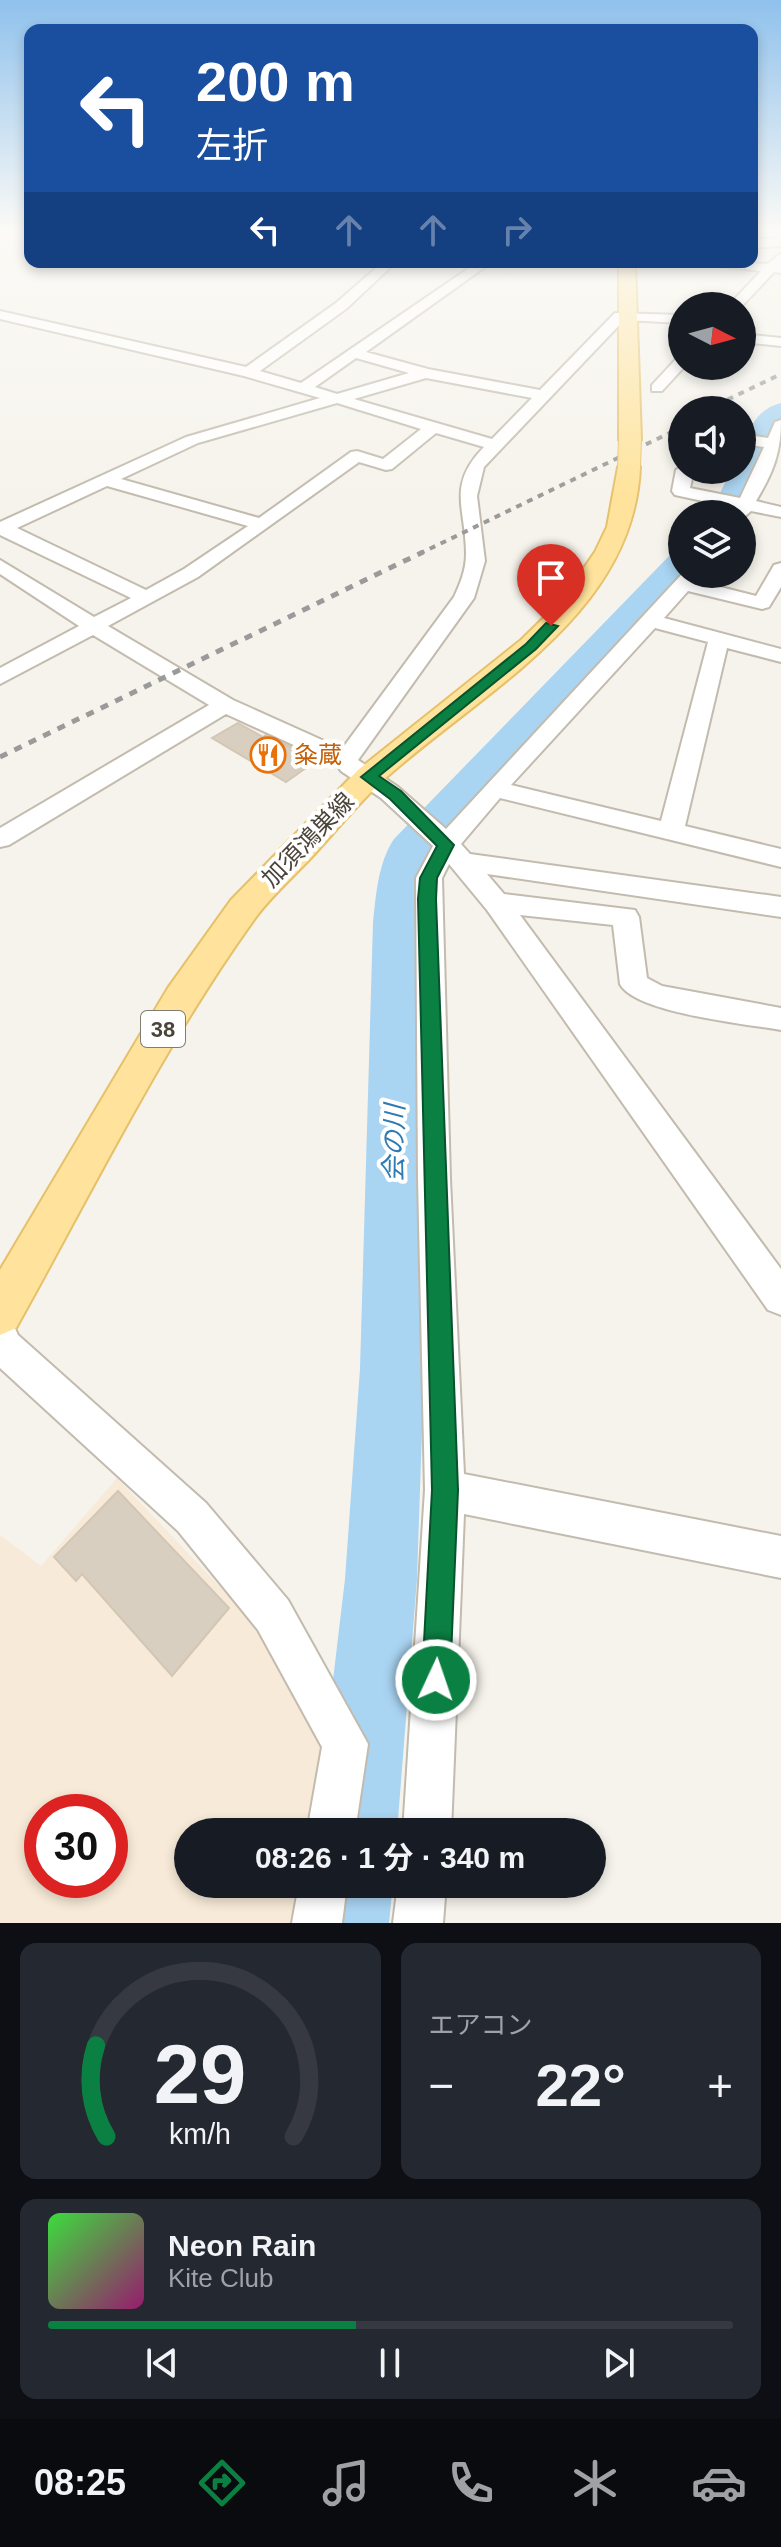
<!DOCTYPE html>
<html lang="ja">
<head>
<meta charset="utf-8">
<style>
  body { margin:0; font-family:Arial,"Noto Sans JP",sans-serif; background:#242831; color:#f1f3f6; height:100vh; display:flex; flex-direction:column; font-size:30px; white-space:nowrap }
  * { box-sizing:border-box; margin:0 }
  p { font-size:26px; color:#9ea1a6 }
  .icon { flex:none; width:44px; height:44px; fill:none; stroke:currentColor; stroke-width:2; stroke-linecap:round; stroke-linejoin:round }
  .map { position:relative; height:1923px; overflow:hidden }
  .sheet { display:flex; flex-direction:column; gap:20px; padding:20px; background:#0d0f14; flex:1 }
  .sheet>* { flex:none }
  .hud { position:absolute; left:24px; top:24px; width:734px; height:244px; border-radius:16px; box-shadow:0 4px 12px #0003; background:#1a4fa0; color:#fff; overflow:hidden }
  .needle { width:52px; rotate:96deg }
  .fabs { position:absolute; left:668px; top:292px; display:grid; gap:16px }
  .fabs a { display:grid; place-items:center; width:88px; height:88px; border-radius:50%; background:#171b24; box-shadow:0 4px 12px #0003; font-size:40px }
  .speed { position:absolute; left:24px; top:1794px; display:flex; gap:16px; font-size:40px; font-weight:700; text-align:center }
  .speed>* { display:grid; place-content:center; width:104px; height:104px; border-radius:50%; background:#171b24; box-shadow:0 4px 12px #0003; line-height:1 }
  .speed .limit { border:12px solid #d22; background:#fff; color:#111 }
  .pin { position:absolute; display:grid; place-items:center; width:68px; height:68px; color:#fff; margin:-82px -34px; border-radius:50% 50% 50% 0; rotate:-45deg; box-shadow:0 0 8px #0007 }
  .pin .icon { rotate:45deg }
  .me { position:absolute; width:88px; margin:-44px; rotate:3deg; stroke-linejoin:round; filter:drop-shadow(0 0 6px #0008) }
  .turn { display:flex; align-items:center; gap:28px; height:168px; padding:0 40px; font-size:36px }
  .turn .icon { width:104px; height:104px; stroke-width:2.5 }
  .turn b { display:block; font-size:56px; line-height:68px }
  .lanes { display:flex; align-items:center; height:76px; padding:0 40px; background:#0003; justify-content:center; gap:40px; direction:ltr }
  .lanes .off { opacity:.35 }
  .big { font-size:60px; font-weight:700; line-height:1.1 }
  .sheet .tile { flex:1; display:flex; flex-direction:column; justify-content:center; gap:12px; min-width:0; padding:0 28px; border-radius:16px; background:#242831 }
  .sheet .dial { align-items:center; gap:0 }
  .dial svg { height:208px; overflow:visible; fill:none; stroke:#363941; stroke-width:7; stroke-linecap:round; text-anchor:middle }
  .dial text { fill:#f1f3f6; stroke:none }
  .song { display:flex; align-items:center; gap:24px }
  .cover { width:96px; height:96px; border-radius:12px; background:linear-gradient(135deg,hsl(120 70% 55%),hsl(320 70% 35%)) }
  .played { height:8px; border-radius:4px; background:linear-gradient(90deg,#0b8043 45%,#363941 45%) }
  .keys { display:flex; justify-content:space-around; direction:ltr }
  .heat { display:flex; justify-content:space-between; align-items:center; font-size:44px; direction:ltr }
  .sheet .tiles { flex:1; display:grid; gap:20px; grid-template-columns:1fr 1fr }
  .tile:last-child { grid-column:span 2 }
  .trip { position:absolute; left:174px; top:1818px; width:432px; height:80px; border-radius:40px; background:#171b24; box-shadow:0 4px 12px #0003; font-weight:700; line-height:80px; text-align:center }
  .tab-bar { display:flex; height:128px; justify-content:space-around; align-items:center; background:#090b0e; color:#9ea1a6 }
  .tab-bar .icon { width:56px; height:56px }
  .tab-bar .selected { color:#0b8043 }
  .tab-bar b { font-size:36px; color:#f1f3f6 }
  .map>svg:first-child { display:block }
  .commercial { fill:#f7ead8; fill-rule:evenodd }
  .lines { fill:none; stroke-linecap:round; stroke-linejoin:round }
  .river { fill:#a9d4f2; fill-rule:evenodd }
  .building { fill:#d8cfc1; stroke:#d3c7b4; stroke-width:2 }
  .minor-casing { stroke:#c2bbae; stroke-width:4 }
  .major-casing { stroke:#e6c16a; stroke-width:4 }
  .minor { fill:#fff; fill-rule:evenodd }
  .major { fill:#ffe39c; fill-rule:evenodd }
  .rail-far1 { stroke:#9a9a9a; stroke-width:4; stroke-dasharray:6 6; stroke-linecap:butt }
  .rail { stroke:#9a9a9a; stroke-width:5; stroke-dasharray:8 8; stroke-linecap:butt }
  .major-bridge-casing { stroke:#e6c16a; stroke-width:24; stroke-linecap:butt }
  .major-bridge { stroke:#ffe39c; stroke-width:22 }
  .route { fill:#0b8043; stroke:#07532c; stroke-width:2 }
  .labels { text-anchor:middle; stroke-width:8; stroke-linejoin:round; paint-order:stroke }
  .shield { fill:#fff; stroke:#817c74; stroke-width:2 }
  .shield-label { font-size:22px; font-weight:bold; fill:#4b4439 }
  .food-label { font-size:24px; fill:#c56008; stroke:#fff; text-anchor:start }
  .street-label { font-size:24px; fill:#4b4439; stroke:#fff }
  .water-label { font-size:26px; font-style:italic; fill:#2e7ab2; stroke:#fff }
</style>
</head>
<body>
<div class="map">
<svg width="781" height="1923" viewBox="0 0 781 1923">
  <rect width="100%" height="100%" fill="#f6f3ec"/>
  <path class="commercial" d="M117 1478 254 1623 330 1758 316 1832H188V1884H307L300 1923H0V1535L41 1566ZM42 1812H110V1880H42Z"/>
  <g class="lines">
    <g class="river">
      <path d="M781 403V424L740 514H710L731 470H742C742 442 751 410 781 403Z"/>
      <path d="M682 552V574H689L430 854 419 923 424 1369 417 1579 397 1832H315L345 1579 360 1369 373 923C376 895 378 863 394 839L670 555Z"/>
      <path d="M309 1884H393L389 1923H305Z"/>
    </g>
  </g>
  <g class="building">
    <path d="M238 723 263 737 266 735 317 760 286 782 212 738Z"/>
    <path d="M118 1491 229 1608 172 1676 82 1574 76 1581 54 1557Z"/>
  </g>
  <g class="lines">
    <defs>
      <g id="minor">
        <path d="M781 238V246L752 248V240Z"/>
        <path d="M781 253V273L774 272 742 306H728L761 271 717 266 711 262 768 264Z"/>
        <path d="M383 262H396L346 309 260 371 301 383 478 262H492L366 352 428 369 540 390 615 313 682 315V323L624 320 484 467 477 496 485 561 474 598 358 760 398 787 446 829 682 574H703L697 581 756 596 774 565 781 563V587L769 607 762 609 688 591 664 618 781 649V662L727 648 685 826 781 849V867L500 798 461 844 470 854 781 897V917L487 874 504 894 635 910 639 917 647 978 662 986 781 1008V1030C747 1024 635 1013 620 984L613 925 520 915 781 1269V1315L768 1310 487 910 449 864 442 878 450 1179 464 1474 781 1536V1578L464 1514 451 1832H403L425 1490 418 1179 416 878 433 846 381 798 341 771 337 765 226 714 9 845 0 847V828L209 705 93 635 0 684V668L79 626 0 574V560L94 617 131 598 0 535V522L186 437 320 398 244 376 0 319V311L246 367 336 303ZM356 358 409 373 337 394 315 387ZM426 378 532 398 492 439 354 399ZM337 403 421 429 383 459 357 451 351 452 259 518 121 479 198 443ZM436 433 484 447C446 486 466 508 466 554 466 570 460 584 454 597L342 749 233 700 108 626 198 577 359 462 386 470 392 469ZM107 486 248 526 184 569 146 590 17 528ZM655 628 708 642 661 821 511 785Z"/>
        <path d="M742 334 781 338V346L742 342Z"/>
        <path d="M682 357V366H685L662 391H652V385L677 358Z"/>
        <path d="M781 420C781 453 773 473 756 501L781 507V517L751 511 742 519V514H731L735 508 675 495 672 491 676 470 682 466V470H694L690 488 740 498 764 447 742 444V434L768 438 775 422Z"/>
        <path d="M0 1318 13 1324 18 1335 206 1503 288 1600 368 1744 355 1832H307L322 1747 258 1630 178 1531 0 1368Z"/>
        <path d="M299 1884H347L342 1923H292Z"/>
        <path d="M398 1884H446L443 1923H393Z"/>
      </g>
      <g id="major">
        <path d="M619 262H635L641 440 630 446 619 440Z"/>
        <path d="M629 460 640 467C634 617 478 693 380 783 355 807 333 834 310 859 291 879 269 898 253 921 162 1048 92 1192 16 1328L0 1335V1270L168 988 231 900 358 770 521 640 562 600 595 552 607 527 618 467Z"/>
      </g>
    </defs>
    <use href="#minor" class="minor-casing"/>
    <use href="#major" class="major-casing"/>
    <use href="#minor" class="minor"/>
    <use href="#major" class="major"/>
    <g class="rail-far1">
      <path d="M706 410 781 374"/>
      <path d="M419 554 682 427"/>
    </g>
    <path class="rail" d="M0 757 423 552"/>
    <defs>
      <path id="major-bridge" d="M629 467 630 440"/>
    </defs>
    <use href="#major-bridge" class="major-bridge-casing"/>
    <use href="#major-bridge" class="major-bridge"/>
  </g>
  <linearGradient id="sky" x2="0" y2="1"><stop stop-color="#8fc1ec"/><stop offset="0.46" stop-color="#fbfaf6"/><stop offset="1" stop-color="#fbfaf6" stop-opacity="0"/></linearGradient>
  <rect width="781" height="498" fill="url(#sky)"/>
  <path class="route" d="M546 623 558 626 536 649 379 776 401 791 454 845 437 878 436 899 458 1490 450 1680 446 1690 436 1694 426 1690 422 1680 432 1490 418 899 420 878 437 846 390 799 361 777 526 644Z"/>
  <defs>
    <symbol id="restaurant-ring" viewBox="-11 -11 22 22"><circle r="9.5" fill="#fff" stroke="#e8710a" stroke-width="1.5"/><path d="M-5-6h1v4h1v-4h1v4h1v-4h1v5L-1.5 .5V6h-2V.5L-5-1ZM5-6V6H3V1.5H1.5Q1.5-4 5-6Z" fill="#e8710a"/></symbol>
  </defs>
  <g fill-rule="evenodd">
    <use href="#restaurant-ring" x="248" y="735" width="40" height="40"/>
  </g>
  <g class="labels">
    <rect class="shield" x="141" y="1011" width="44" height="36" rx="6"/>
    <g class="shield-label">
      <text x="163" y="1037">38</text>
    </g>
    <g class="food-label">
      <text x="294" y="763">粂蔵</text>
    </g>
    <g class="street-label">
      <text transform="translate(308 840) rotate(-46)" y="8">加須鴻巣線</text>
    </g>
    <g class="water-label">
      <text transform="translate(394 1143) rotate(-89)" y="9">会の川</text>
    </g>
  </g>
</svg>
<div class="fabs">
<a><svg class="needle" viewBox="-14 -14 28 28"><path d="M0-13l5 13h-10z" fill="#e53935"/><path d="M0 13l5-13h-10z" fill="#9ea1a6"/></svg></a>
<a><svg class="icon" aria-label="sound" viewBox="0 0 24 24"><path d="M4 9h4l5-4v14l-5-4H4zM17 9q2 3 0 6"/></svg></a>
<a><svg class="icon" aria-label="layers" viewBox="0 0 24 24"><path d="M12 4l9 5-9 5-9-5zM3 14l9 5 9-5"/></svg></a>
</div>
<div class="speed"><div class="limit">30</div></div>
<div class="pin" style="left:551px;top:626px;background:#d93025"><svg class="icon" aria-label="arrive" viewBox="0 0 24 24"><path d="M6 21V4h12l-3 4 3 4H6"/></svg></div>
<svg class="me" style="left:436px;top:1680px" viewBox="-20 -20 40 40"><circle r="17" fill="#0b8043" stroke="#fff" stroke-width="3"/><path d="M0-11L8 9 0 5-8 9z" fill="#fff"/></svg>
<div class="trip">08:26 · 1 分 · 340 m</div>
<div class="hud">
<div class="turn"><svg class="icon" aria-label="left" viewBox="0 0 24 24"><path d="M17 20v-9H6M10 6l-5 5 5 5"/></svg><div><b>200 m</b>左折</div></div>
<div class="lanes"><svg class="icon" aria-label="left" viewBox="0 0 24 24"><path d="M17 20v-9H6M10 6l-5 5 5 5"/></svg><svg class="icon off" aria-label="ahead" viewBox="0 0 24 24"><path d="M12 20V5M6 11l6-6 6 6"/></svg><svg class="icon off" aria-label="ahead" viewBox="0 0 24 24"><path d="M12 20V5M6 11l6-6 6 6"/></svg><svg class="icon off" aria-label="right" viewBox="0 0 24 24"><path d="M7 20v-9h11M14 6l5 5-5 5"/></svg></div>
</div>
</div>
<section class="sheet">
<div class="tiles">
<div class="tile dial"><svg viewBox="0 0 100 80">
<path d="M14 69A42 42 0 1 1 86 69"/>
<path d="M14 69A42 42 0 0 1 10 34" stroke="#0b8043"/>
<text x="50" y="56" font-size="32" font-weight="700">29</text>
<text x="50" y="72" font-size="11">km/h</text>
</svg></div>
<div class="tile"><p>エアコン</p>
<div class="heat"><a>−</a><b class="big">22°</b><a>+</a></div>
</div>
<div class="tile">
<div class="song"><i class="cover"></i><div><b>Neon Rain</b><p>Kite Club</p></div></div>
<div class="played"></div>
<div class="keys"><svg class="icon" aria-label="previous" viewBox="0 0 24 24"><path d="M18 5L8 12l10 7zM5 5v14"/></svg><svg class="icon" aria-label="pause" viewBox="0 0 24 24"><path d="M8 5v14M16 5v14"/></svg><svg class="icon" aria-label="next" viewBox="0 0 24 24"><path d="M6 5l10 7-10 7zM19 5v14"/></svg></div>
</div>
</div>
</section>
<nav class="tab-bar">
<b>08:25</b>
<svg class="icon selected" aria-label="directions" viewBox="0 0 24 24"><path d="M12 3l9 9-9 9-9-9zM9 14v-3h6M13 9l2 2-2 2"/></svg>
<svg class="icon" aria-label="music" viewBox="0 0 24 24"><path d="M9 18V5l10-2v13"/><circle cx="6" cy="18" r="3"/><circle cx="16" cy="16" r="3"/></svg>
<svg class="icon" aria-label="phone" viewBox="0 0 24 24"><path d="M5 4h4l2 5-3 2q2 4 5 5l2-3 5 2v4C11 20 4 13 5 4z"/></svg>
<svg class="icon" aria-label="climate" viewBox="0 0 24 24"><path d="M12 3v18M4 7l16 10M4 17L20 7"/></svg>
<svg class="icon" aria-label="car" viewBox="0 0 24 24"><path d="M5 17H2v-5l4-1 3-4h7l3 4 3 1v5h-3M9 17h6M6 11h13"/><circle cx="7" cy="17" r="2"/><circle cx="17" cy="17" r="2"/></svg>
</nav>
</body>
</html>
